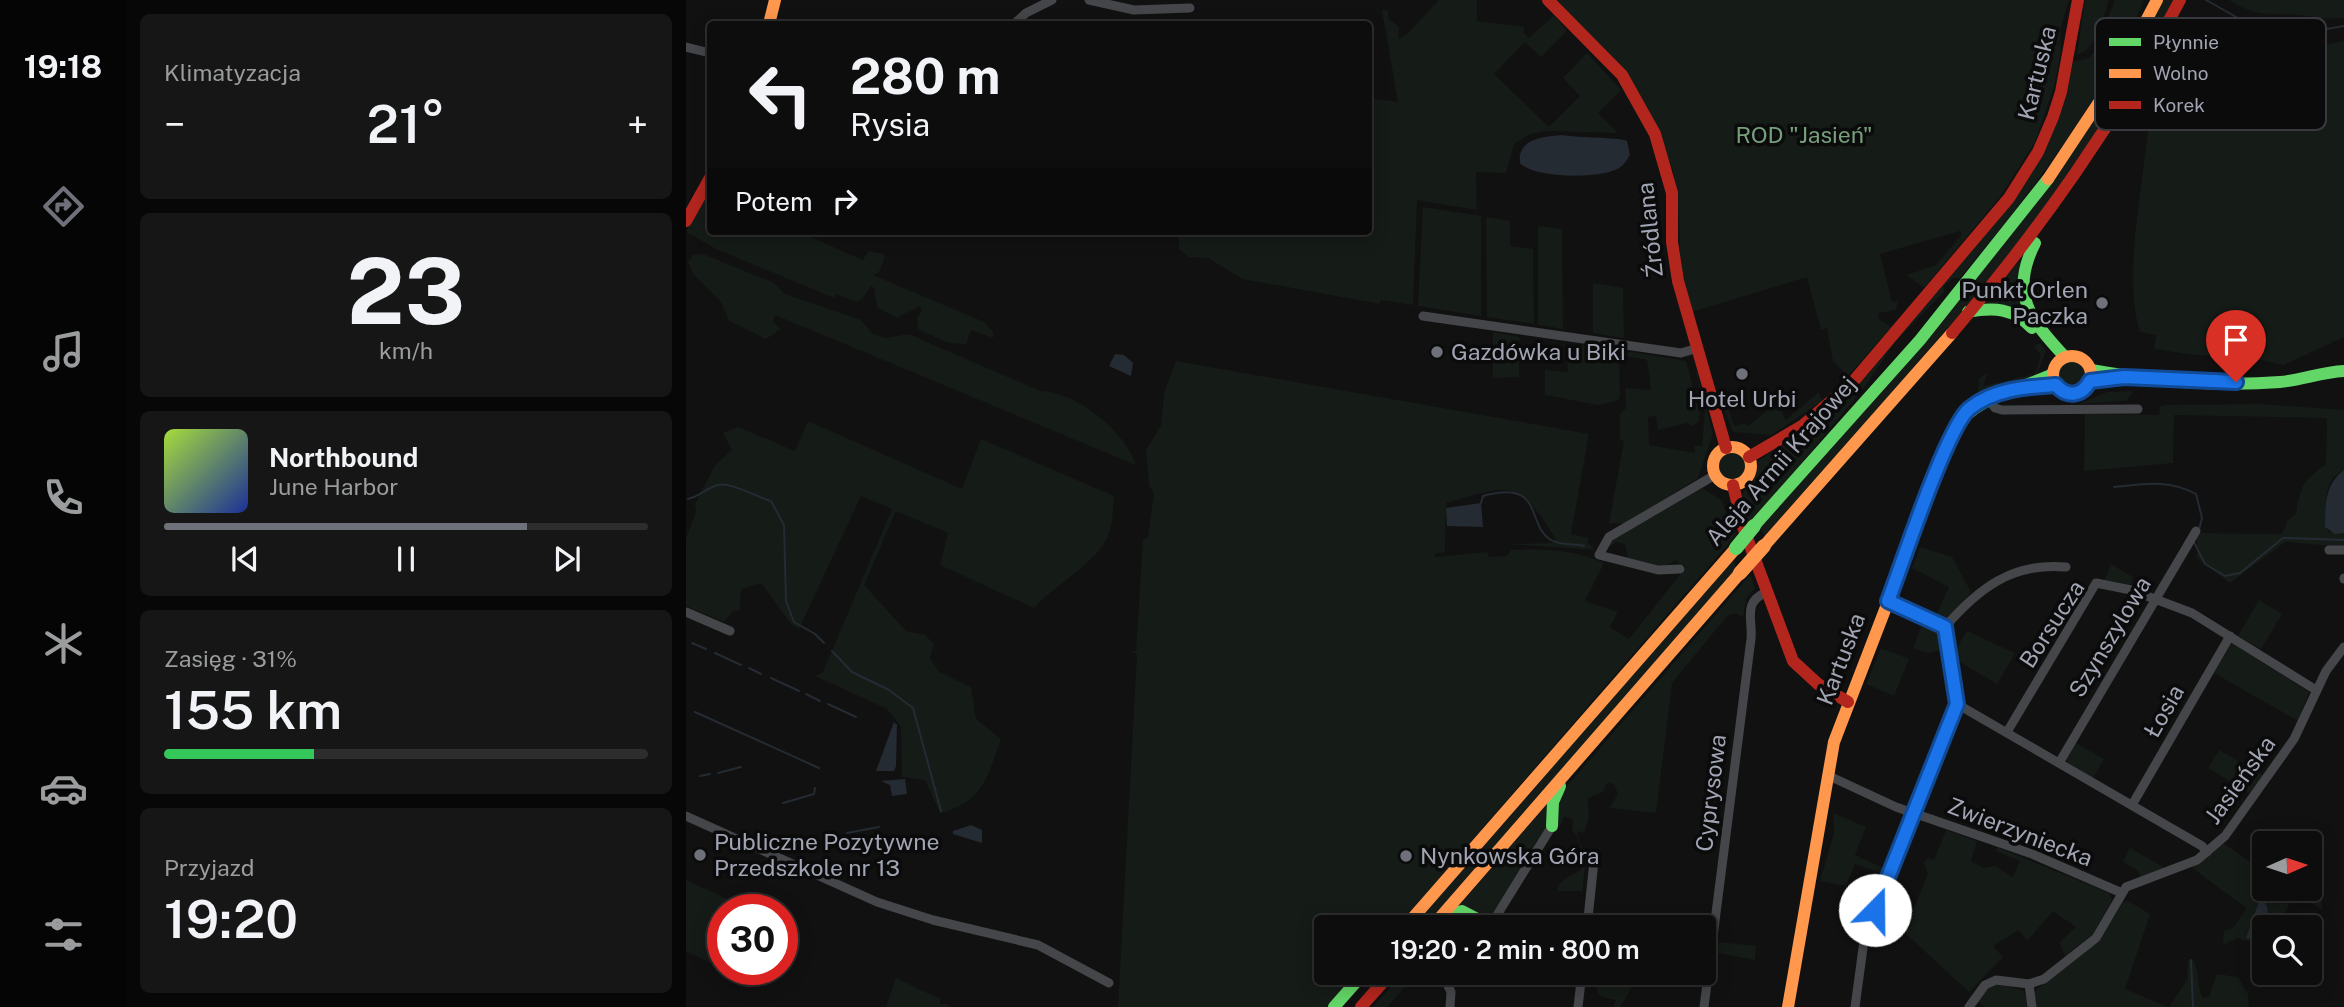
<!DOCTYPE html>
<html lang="pl">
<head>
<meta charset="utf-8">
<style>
  body { margin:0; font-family:"Public Sans",sans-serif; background:#161616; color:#f1f3f6; height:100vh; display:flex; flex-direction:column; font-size:26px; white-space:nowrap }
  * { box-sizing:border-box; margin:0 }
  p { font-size:23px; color:#9a9c9d }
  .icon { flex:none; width:38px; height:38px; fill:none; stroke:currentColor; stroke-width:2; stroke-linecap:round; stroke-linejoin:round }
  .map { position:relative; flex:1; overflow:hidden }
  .drawer { display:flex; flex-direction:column; gap:14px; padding:14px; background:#070707; width:560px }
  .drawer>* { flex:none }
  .hud { position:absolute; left:21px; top:21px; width:665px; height:214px; border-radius:7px; box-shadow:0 4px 18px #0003,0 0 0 2px #2d2d2e; background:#0d0d0d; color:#f1f3f6; overflow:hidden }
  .needle { width:46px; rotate:87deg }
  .tools { position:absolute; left:1566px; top:831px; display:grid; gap:14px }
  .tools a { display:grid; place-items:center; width:70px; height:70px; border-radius:7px; background:#0d0d0d; box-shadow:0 4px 18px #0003,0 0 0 2px #2d2d2e; font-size:35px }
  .speed { position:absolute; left:21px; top:894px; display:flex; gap:14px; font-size:35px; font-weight:700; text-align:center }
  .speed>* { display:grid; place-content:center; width:91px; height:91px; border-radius:50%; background:#0d0d0d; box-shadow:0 4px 18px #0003,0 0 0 2px #2d2d2e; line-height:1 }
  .speed .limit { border:10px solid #d22; background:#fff; color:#111 }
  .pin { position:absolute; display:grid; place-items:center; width:60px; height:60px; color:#fff; margin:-72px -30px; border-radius:50% 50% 50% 0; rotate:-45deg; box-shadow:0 0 7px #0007 }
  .pin .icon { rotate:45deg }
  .me { position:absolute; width:77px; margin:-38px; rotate:22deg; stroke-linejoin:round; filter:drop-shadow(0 0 5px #0008) }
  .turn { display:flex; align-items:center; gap:24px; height:147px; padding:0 28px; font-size:32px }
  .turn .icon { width:91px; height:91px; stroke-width:2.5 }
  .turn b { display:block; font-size:49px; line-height:60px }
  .then { display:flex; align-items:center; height:66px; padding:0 28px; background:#0003; gap:14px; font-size:26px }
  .big { font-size:52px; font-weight:600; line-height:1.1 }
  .drawer .widget { flex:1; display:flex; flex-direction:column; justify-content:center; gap:10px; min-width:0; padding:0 24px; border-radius:10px; background:#161616 }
  .drawer .dial { align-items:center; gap:0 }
  .dial b { font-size:91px; line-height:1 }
  .song { display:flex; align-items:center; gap:21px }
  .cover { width:84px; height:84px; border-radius:10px; background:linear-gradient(135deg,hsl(80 70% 55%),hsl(230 70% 35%)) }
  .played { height:7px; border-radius:4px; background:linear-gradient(90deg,#6f717a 75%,#2d2d2e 75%) }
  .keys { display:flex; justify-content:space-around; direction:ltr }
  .heat { display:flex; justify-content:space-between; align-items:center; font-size:38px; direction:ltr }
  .charge { height:10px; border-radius:5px; background:linear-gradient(90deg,#34c759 31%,#2d2d2e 0) }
  .trip { position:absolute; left:628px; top:915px; width:402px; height:70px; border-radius:7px; background:#0d0d0d; box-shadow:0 4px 18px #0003,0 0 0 2px #2d2d2e; font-weight:600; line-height:70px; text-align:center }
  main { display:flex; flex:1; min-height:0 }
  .dock { display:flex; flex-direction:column; width:126px; justify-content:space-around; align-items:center; background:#050505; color:#9a9c9d }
  .dock .icon { width:49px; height:49px }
  .dock .active { color:#6f717a }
  .dock b { font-size:32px; color:#f1f3f6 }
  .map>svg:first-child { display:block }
  .green { fill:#151b17 }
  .water { fill:#242b32 }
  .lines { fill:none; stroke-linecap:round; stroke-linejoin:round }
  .stream { stroke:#242b32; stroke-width:2 }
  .street { stroke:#45464a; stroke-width:9 }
  .fast { stroke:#63d668; stroke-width:12 }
  .slow { stroke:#ff974d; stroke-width:12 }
  .jam { stroke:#b3261e; stroke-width:12 }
  .fast-bridge { stroke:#63d668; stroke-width:14 }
  .slow-bridge { stroke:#ff974d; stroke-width:14 }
  .route-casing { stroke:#114b97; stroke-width:18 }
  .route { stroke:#1a73e8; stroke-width:12 }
  .poi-dot { fill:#6f717a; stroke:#0b0b0c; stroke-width:2.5 }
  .labels { text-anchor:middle; stroke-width:7; stroke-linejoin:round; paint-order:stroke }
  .street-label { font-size:23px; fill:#a1a5b3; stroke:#0b0b0c }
  .park-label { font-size:23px; fill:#779f7c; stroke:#0b0b0c }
  .poi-label { font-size:23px; fill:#a1a5b3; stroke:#0b0b0c; text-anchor:start }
  .key { fill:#0b0b0c; stroke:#38393e; stroke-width:2 }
  .key-label { font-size:19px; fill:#a1a5b3 }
</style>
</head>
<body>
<main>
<nav class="dock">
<b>19:18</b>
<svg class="icon active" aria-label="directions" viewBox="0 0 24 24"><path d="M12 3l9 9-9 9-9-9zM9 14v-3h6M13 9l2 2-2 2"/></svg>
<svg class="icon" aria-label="music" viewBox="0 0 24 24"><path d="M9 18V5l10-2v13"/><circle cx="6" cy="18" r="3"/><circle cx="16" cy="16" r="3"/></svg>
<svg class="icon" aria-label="phone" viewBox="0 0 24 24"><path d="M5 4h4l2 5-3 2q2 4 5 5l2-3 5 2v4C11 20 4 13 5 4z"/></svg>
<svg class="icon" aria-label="climate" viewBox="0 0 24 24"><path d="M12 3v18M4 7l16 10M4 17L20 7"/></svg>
<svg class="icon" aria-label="car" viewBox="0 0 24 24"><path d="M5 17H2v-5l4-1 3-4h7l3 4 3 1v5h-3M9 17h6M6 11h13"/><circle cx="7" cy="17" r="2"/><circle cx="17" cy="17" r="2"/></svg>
<svg class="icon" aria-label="filters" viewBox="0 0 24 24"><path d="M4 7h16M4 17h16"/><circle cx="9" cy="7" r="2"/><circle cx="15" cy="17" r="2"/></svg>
</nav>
<section class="drawer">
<div class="widget"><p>Klimatyzacja</p>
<div class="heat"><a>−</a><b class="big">21°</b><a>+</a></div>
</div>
<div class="widget dial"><b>23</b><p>km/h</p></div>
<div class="widget">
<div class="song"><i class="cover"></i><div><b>Northbound</b><p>June Harbor</p></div></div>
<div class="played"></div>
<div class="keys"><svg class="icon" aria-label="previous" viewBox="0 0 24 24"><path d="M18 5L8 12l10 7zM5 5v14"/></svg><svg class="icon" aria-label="pause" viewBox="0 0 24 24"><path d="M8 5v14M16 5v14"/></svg><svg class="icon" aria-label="next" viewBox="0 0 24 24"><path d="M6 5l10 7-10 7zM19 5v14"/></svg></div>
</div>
<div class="widget"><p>Zasięg · 31%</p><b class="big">155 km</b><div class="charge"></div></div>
<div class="widget"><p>Przyjazd</p><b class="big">19:20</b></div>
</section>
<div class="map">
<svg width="1658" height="1007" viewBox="0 0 1658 1007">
  <rect width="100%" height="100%" fill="#111"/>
  <g class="green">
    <path d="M753 0H791V21L839 27 837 32 843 38 868 15 881 31 855 57 839 42 808 74 863 127 894 96 877 78 901 53 935 90 912 113 932 133 861 131 844 134 828 144 820 173 790 172 791 210 731 200 727 305 695 300 694 304 556 279 522 258 502 257 493 249V231H682L683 98 712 102 696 10 702 11V18L713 27 712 39 722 33Z"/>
    <path d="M868 0H1383L1374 30 1375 51 1368 87 1349 142 1314 197 1238 288 1221 275 1250 265 1276 234 1274 231 1194 254 1206 302 1212 301 1210 310 1192 313 1193 319 1205 327 1162 376 1147 361 1141 328 1135 330 1121 277 1006 312 995 273 992 198 987 171 962 108Z"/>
    <path d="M1399 0H1423C1417 16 1410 53 1391 54Z"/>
    <path d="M1429 0H1458C1415 104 1345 192 1274 278H1267L1258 286V292L1210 341 1177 389 1089 495 1061 523 1056 495 1068 474 1072 461 1133 419 1168 387 1337 186 1386 62 1403 58 1409 51Z"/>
    <path d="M1476 0H1489L1408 144 1312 270 1079 538 1074 527 1303 263Z"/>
    <path d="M1543 0H1658V18C1638 20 1632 17 1613 15 1580 12 1575 19 1543 0Z"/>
    <path d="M1544 25 1576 43 1577 47H1583L1584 39 1640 47 1643 44 1658 41V337L1598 365 1556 356 1508 355 1468 349 1470 335 1454 332C1437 277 1456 190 1462 131 1481 123 1485 97 1495 81 1508 61 1526 49 1535 27Z"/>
    <path d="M24 190V231H111L177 260 182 251 197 254 199 257 193 272 187 275 298 322 307 332V338L285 330 280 344 262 343 232 329 231 318 236 311 233 306 211 318 191 307 188 288 185 286 176 299 170 302 150 294 148 298 30 249 0 232Z"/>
    <path d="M737 207 795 216V316L732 306Z"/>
    <path d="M800 217 824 221V246L847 249 848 324 801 317Z"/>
    <path d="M852 226 876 229 877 329 852 325Z"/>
    <path d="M17 254 88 283 99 294 175 320 186 333 199 338 223 334 354 391C391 392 438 430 450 465L89 315 87 322 95 329 80 339 43 321 35 302 7 274 2 262 7 255Z"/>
    <path d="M1334 260 1337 313 1296 305Z"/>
    <path d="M907 283 937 288 938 338 907 333Z"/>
    <path d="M807 332 833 337V377L807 378Z"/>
    <path d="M1354 343 1360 351 1350 376 1335 383 1292 393 1293 378 1302 373 1297 386 1349 374 1355 355 1348 346Z"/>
    <path d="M899 344 933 350 934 397 931 401 912 405 859 395V370L882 372 880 346 891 348Z"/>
    <path d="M939 351 1000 361 1014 413 1013 421 1006 426 1001 423 972 430 970 416 962 417 963 445 1009 453 1008 446H1016L1019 412 1006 354 1027 434 1012 478 939 524 923 523 938 441 934 440V414L940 408 939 388 965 390 961 360 939 356Z"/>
    <circle cx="1387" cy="375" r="14"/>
    <path d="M490 361 903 434 885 534 902 538V543L909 550 823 544 865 543 870 539C831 478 827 484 760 503L759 552 748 554 750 557 802 552 803 557 821 556 825 550C857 548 888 550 918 563L899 601 932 612 924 627 943 639 1000 567 989 560C975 573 958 563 942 558L939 544 930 542 921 548 925 541 988 502 1017 488 1035 500 1050 535 711 927 640 928V973H671L641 1007H432L451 654 444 651H450L457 540 462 537 468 493 463 486 460 450 475 425 478 393Z"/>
    <path d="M1082 386 1100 420 1133 392 1136 401 1086 435 1047 432 1033 397 1038 395 1048 426 1059 423 1062 426 1088 405Z"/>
    <path d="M1447 391 1441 401 1392 404 1421 392Z"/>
    <path d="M1575 404 1658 410V470C1653 473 1648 476 1645 481 1639 489 1637 524 1643 532L1658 533V547L1599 542 1544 583 1511 558V533L1596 534 1602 520 1610 514C1614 486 1617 481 1640 464L1641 418 1488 415 1487 463 1398 471 1399 414 1473 415 1474 406 1481 405Z"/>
    <path d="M122 421 276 489 295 439 428 496C427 508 427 523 423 534 411 564 369 584 348 608L254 565 262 533 210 511 178 585 220 631 239 635 248 644 244 658 253 672 285 687 290 719 315 739C302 776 297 803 254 813L239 780 216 777 215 727 201 709 129 676 137 672 206 509 175 496 113 629 105 624 75 583 55 589 54 610 47 611 38 622 0 606V538L10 512 9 504 29 465 46 450 37 433 52 427 109 451Z"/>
    <circle cx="1046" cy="466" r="16"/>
    <path d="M1234 547 1266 557 1285 592 1259 622 1249 618 1263 587 1226 568Z"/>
    <path d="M1047 558 1051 570 739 927 723 928Z"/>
    <path d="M1425 564 1447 577 1444 587 1418 581Z"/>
    <path d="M1064 575 1069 588 1060 599 1057 617 1049 613 1041 616 986 683 970 813 923 808 932 794 928 784 921 783 918 791 902 798 903 817 898 833 891 831 899 866 896 893 895 891H871C876 872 893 879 898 863L891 836 886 830 887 819 878 817 874 827 871 825 875 793Z"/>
    <path d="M1573 600 1596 614 1575 649 1552 636Z"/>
    <path d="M1237 622 1251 630 1256 650 1242 653 1227 648Z"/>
    <path d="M1281 631 1329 653 1311 684 1271 660 1270 649Z"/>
    <path d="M1546 643 1623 692 1612 721 1528 673Z"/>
    <path d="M1195 648 1223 659 1208 696 1180 684Z"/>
    <path d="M1390 743 1418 759 1407 778 1382 763 1380 759Z"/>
    <path d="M1533 750 1578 776 1563 793 1522 768Z"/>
    <path d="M860 804V829L810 912 795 915 772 907Z"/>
    <path d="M1147 813 1180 827 1169 855 1199 869 1203 867 1200 875 1169 864 1160 886 1134 881 1148 833Z"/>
    <path d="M1260 830 1291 841 1285 861 1297 868 1309 866 1327 877 1334 861 1310 851 1311 847 1423 893 1426 900 1407 934 1379 956 1373 943 1390 927 1367 911 1341 941 1333 930 1307 946 1317 957 1283 992 1218 932 1242 874 1238 863 1242 858 1248 860Z"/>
    <path d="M1537 843 1567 864 1578 848V889H1624V878L1634 877 1636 910 1609 892 1592 927 1578 928V946L1551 938 1537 945 1538 931 1548 927 1560 908 1505 867Z"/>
    <path d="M1444 848 1479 868 1455 877 1452 871 1437 862Z"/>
    <path d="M0 880 65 910H37V969L0 951Z"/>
    <path d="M1442 901 1464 914 1439 989 1482 1007H1350L1348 995 1351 989 1414 940 1437 902Z"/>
    <path d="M1033 942 1070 946 1069 960 1032 953Z"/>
    <path d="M1502 960H1507C1514 973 1510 985 1517 998L1523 997 1531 974 1552 977 1562 994 1563 1007H1483L1501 980Z"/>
    <path d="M717 973 752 975 726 979 701 1007H687Z"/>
    <path d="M910 973H923L949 982 934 1007H927L930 1000 914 996 911 991 913 974Z"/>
    <path d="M210 978 254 999V1004H262V1007H200Z"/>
    <path d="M1318 984 1338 991 1343 1007H1299L1290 1000 1306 985Z"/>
  </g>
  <g class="water">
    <path d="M876 135C892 138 933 137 941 141L944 155C941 160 938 165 933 168 915 179 848 179 834 163 831 138 858 137 876 135Z"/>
    <path d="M429 354 438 355 447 363 445 376 423 366Z"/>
    <path d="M1658 470V533L1649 534 1639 527C1639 504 1639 484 1658 470Z"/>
    <path d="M795 503 797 527 761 526 760 508Z"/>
    <path d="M208 722 211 725 210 766 208 771H190Z"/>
    <path d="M219 779 221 794 206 796 204 785 195 781Z"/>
    <path d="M285 825 296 830V843L267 834V831Z"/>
    <path d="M1574 899C1589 908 1577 919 1578 933L1567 939 1560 938Z"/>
  </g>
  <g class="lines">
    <g class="stream">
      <path d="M1520 0 1566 26 1610 24 1635 30 1658 26"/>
      <path d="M1428 487C1458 484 1483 479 1510 494L1516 518 1513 530"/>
      <path d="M2 499C13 497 22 487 32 485 46 482 70 497 85 501L98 525 100 601 108 622 129 634 138 643"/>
      <path d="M795 503 797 496C859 479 839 524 865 540 873 545 889 544 898 546"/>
      <path d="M1508 542 1519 564 1539 576 1554 573 1597 538 1658 540"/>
      <path d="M6 643 20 649"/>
      <path d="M146 651 166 672 203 690 227 708 255 811"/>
      <path d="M29 653 55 665"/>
      <path d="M63 668 75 674"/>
      <path d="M85 678 113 691"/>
      <path d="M120 694 134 701"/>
      <path d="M142 704 170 717"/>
      <path d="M9 712 133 768"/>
      <path d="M32 773 55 767"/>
      <path d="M14 776 24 774"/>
      <path d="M97 803 128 794 129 788"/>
      <path d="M161 833 193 827"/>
      <path d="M1505 960 1507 1007"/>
    </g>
    <g class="street">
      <path d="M403 0 448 10 504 8"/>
      <path d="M328 24 340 13 366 0"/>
      <path d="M0 47 24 53"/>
      <path d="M737 316 995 353 1012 348"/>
      <path d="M1301 398 1309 408 1316 410 1452 409"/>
      <path d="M1643 550H1658"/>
      <path d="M994 569 972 570 913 555 923 537 1029 475"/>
      <path d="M1658 579V578"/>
      <path d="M1202 601 1259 627"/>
      <path d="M0 612 44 631"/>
      <path d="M1259 627C1292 589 1326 562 1380 567"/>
      <path d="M1271 704 1516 846 1521 852"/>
      <path d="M1321 732 1410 583 1445 590 1506 613 1630 690"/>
      <path d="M1373 763 1510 531"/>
      <path d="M1141 775 1210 807 1346 854 1436 893"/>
      <path d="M1446 805 1544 636"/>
      <path d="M0 816 191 902 247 920 352 945 423 983"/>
      <path d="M803 928 866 826"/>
      <path d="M901 928 908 861"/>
      <path d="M763 973 758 977 765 992 764 1007"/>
      <path d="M1343 984 1346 1007"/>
      <path d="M892 1007 896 973"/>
      <path d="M1018 1007 1065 639C1067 619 1056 602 1081 592"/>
      <path d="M1169 1007 1179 933 1271 704 1259 627"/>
      <path d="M1283 1007 1299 985 1310 980 1343 984 1358 979 1410 938 1440 887 1511 860 1539 836 1608 739 1640 671 1658 647"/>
    </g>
    <g class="fast">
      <path d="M1349 243C1323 294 1344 319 1379 357"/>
      <path d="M1282 312C1308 307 1327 308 1346 328"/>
      <path d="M1405 370C1467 381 1531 387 1594 382 1616 380 1636 372 1658 371"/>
      <path d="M1068 526 1234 340 1362 179"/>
      <path d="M1207 589 1267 430C1291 396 1331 391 1367 374"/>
      <path d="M866 826 867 802 874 786"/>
      <path d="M755 917 776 911 805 926"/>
      <path d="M648 1007 678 973"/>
    </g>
    <g class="slow">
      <path d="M83 24 89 0"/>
      <path d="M1362 179 1433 72 1471 0"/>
      <circle cx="1386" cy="375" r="19"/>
      <circle cx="1046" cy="466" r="19"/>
      <path d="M1078 546 1266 333"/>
      <path d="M718 928 1050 548"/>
      <path d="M745 928 1054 573"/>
      <path d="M1102 1007 1148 742 1207 589"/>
    </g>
    <g class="jam">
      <path d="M862 0 936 75 969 134 986 193V242L992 281 1040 448"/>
      <path d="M0 221 24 178"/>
      <path d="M1266 333C1355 228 1430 122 1494 0"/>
      <path d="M1063 457 1116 426 1166 383 1323 198 1352 152 1367 117 1375 92 1392 0"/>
      <path d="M1047 485 1057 527 1107 661 1132 684 1162 702"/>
      <path d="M675 1007 705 973"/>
    </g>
    <path class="fast-bridge" d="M1050 548 1068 526"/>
    <path class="slow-bridge" d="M1054 573 1078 546"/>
  </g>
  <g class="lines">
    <defs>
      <path id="route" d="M1189 910 1271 704 1259 627 1202 601C1216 565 1260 429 1283 409 1307 389 1340 387 1370 385 1381 398 1396 396 1404 381L1438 377 1550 382"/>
    </defs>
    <use href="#route" class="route-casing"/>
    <use href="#route" class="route"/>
  </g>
  <g class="poi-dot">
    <circle cx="1416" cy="303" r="7"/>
    <circle cx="751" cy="352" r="7"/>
    <circle cx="1056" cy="374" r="7"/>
    <circle cx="14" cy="855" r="7"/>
    <circle cx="720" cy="856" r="7"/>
  </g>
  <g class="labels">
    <g class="street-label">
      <text transform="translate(1351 73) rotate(-76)" y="8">Kartuska</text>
      <text transform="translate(964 230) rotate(-96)" y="8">Źródlana</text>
      <text transform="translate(1095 461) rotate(-49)" y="8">Aleja Armii Krajowej</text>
      <text transform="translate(1366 624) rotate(-57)" y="8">Borsucza</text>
      <text transform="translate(1424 637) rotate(-59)" y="8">Szynszylowa</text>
      <text transform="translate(1155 659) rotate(-69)" y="8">Kartuska</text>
      <text transform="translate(1478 711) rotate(-60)" y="8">Łosia</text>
      <text transform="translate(1554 780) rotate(-54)" y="8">Jasieńska</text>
      <text transform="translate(1025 793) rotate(-83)" y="8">Cyprysowa</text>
      <text transform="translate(1334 832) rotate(21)" y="8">Zwierzyniecka</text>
    </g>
    <g class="park-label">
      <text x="1118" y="143">ROD "Jasień"</text>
    </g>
    <g class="poi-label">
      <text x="1402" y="298" text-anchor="end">Punkt Orlen<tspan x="1402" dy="26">Paczka</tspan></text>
      <text x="765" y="360">Gazdówka u Biki</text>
      <text x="1056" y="407" text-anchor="middle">Hotel Urbi</text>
      <text x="28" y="850">Publiczne Pozytywne<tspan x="28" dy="26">Przedszkole nr 13</tspan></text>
      <text x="734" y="864">Nynkowska Góra</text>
    </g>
  </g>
  <rect x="1409" y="18" width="231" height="112" rx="10" class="key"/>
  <rect x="1423" y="38" width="32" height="8" fill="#63d668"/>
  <rect x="1423" y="69" width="32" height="9" fill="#ff974d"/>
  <rect x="1423" y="101" width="32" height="8" fill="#b3261e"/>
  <g class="key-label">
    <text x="1467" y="49">Płynnie</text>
    <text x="1467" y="80">Wolno</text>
    <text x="1467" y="112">Korek</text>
  </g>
</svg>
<div class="tools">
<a><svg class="needle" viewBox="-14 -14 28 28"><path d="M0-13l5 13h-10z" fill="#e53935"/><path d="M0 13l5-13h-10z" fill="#9a9c9d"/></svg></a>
<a><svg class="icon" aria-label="search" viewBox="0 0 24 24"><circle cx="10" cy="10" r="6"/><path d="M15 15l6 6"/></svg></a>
</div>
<div class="speed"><div class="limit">30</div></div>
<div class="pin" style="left:1550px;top:382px;background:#d93025"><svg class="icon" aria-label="arrive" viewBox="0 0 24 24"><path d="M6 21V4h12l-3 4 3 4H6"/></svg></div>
<svg class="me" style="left:1189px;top:910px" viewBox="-20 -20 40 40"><circle r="19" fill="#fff"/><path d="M0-13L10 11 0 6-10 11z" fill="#1a73e8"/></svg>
<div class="trip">19:20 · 2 min · 800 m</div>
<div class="hud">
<div class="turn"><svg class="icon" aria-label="left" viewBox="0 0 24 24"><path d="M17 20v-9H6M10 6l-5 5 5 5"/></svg><div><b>280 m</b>Rysia</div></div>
<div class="then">Potem<svg class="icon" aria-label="right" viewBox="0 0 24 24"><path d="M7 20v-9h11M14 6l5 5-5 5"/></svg></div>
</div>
</div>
</main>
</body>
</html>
